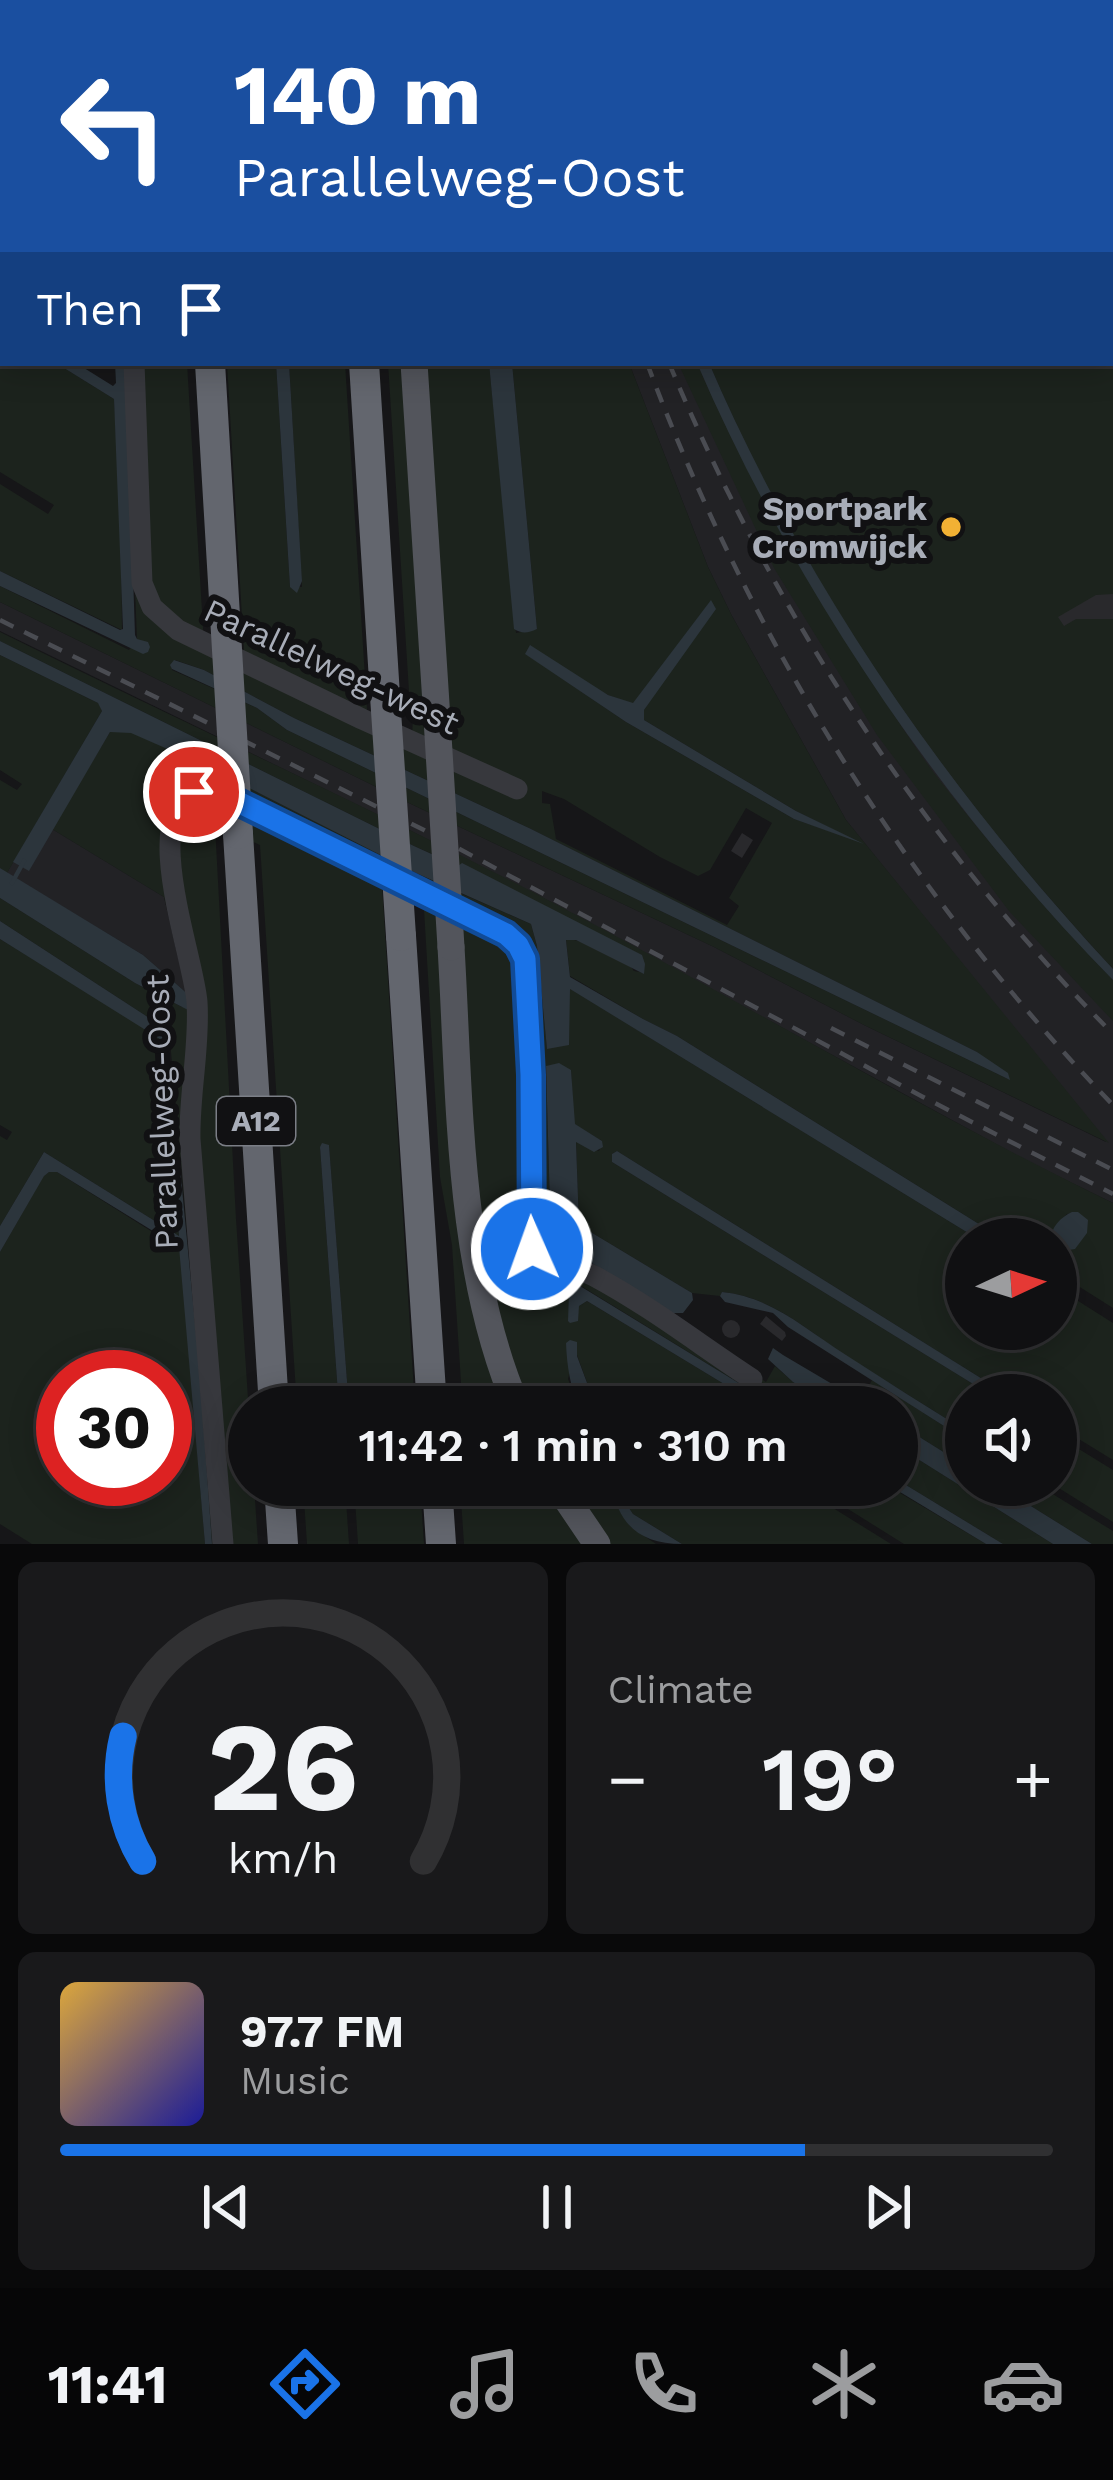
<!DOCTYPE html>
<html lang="en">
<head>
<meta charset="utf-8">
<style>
  body { margin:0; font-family:"Work Sans",sans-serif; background:#19191b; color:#f1f3f6; height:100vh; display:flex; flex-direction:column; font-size:45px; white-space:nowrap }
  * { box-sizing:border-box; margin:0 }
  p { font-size:39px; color:#9c9d9f }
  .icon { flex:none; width:66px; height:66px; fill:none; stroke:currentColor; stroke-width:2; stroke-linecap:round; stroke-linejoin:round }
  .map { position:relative; height:1544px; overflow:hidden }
  .drawer { display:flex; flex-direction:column; gap:18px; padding:18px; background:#09090a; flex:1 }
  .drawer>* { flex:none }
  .top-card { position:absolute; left:0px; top:0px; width:1113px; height:366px; box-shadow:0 6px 30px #0003,0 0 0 3px #303032; background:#1a4fa0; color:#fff; overflow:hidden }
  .needle { width:78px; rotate:86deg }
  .tools { position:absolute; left:945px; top:1218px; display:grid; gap:24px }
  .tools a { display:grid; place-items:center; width:132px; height:132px; border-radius:50%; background:#101012; box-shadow:0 6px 30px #0003,0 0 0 3px #303032; font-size:60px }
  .speed { position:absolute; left:36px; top:1350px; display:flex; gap:24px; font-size:60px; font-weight:700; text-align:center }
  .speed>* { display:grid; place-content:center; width:156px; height:156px; border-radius:50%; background:#101012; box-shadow:0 6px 30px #0003,0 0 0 3px #303032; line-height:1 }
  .speed .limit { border:18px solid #d22; background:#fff; color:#111 }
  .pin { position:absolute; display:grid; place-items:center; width:102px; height:102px; color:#fff; margin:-51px; border:6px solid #fff; border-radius:50%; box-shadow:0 3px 12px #0007 }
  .me { position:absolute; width:132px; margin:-66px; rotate:358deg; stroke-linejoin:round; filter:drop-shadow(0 0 9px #0008) }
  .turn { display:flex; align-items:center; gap:42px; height:252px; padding:0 36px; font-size:54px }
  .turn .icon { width:156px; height:156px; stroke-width:2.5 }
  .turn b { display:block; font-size:84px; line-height:102px }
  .then { display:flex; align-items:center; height:114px; padding:0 36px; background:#0003; gap:24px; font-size:45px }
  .big { font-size:90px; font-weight:600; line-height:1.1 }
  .drawer .tile { flex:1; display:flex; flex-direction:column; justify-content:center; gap:18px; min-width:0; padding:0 42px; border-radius:18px; background:#19191b }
  .drawer .dial { align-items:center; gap:0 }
  .dial svg { height:312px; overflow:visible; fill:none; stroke:#303032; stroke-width:7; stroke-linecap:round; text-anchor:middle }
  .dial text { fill:#f1f3f6; stroke:none }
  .song { display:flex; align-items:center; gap:36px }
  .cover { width:144px; height:144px; border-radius:18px; background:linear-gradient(135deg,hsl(40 70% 55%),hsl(240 70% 35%)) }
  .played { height:12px; border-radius:6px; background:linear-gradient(90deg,#1a73e8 75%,#303032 75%) }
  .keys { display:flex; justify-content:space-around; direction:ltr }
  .heat { display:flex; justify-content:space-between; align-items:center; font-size:66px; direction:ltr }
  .drawer .tiles { flex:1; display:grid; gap:18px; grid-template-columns:1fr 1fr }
  .tile:last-child { grid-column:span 2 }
  .trip { position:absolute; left:228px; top:1386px; width:690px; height:120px; border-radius:60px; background:#101012; box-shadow:0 6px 30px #0003,0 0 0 3px #303032; font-weight:600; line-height:120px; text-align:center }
  .menu { display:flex; height:192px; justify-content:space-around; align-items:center; background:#060607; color:#9c9d9f }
  .menu .icon { width:84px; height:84px }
  .menu .on { color:#1a73e8 }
  .menu b { font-size:54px; color:#f1f3f6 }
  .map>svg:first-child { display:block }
  .built { fill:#222225 }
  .green { fill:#1c231d; fill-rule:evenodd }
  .water { fill:#2c353c }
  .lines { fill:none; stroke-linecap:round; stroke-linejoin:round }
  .stream { stroke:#2c353c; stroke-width:4.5 }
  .building { fill:#29292c }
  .minor { stroke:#37383d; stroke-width:21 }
  .major { stroke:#53555c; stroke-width:27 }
  .highway { stroke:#63666e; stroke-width:30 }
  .rail { stroke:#4a4c52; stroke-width:4.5; stroke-dasharray:15 12; stroke-linecap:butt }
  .major-bridge { stroke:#53555c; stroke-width:27 }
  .highway-bridge { stroke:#63666e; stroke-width:30 }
  .route-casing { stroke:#114b97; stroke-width:30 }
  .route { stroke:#1a73e8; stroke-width:21 }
  .poi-dot { fill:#f2b134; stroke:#111113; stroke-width:4.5 }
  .labels { text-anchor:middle; stroke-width:12; stroke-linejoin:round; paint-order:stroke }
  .shield { fill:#111113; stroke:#7b7e86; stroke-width:3 }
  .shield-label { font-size:30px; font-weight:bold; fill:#a8adb8 }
  .poi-label { font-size:33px; font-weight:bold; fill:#a8adb8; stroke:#111113; text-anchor:end }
  .street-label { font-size:33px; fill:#a8adb8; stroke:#111113 }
</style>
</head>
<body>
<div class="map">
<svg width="1113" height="1544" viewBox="0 0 1113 1544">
  <rect width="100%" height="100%" fill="#161618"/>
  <g class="built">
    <path d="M629 363H709L731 415 1021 867 1113 969V1203L1031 1163 547 900 413 832 0 631V602L411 804 714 947 864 1025 1106 1142 846 820 732 616 708 567Z"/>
    <path d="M52 829 164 897 177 954 190 996 143 955 7 873 13 862 29 870Z"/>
  </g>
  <g class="green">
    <path d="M589 0H1113V129L1110 131V3H589Z"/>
    <path d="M1113 142V969C947 790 805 588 709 363H1110V144Z"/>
    <path d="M0 327 3 329V363H56L114 399 121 520 122 630 0 571V484L48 514 54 505 0 472Z"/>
    <path d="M126 363H187L204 644 245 668 227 363H276L290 587H302L289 363H345L368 725 412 746 413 709 410 707 388 363H489L516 633 537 629 512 363H629L708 567 732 616 846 820 1109 1143 864 1025 714 947 411 804 0 602V586L129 650 137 639ZM710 602 644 710V720L796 811 850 838 794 819 626 722 526 654 608 695 633 704ZM175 660 204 670 294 718 529 828 977 1052 1008 1079 287 730 257 708 172 670ZM542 791 564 799 660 857 698 876 710 870 746 808 772 823 729 898 739 906 727 925 556 839 550 804 542 803Z"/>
    <path d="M678 363H697C737 456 786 542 840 628 870 676 900 727 934 773 989 844 1050 915 1113 980V1021L1009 911 877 735 774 568Z"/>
    <path d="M0 632C181 722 366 805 546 899 736 998 920 1109 1113 1203V1308L1056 1272V1248L1061 1251 1078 1212 1067 1214 1050 1235 1051 1239H1003L677 1036 643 1019 570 976 566 939C584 940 611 952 626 963 641 974 625 969 644 973L459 866 414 846 0 641Z"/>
    <path d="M0 655 100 704 102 711 7 873 0 868V780L17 790 22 784 0 770Z"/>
    <path d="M119 731 131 732 204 765 380 854 415 1407H349L329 1146 323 1144 320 1147 339 1407H297L260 845 215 825 236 1219 249 1413V1485H254L258 1544H212L200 1375 170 1041 157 1023 0 921V898L135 983 182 1007 190 996 164 897 52 829 110 732Z"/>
    <path d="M422 876 436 882 508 1407H460L461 1382 452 1245 440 1177Z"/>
    <path d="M458 892 531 924 537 946 547 1048 569 1044V988L978 1239H966V1329H1056V1287L1113 1323V1460L1056 1425V1395H1008L617 1151 612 1154V1162L991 1395H966V1431C926 1406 886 1381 846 1356 806 1329 772 1297 722 1292L720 1296 692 1293 579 1225 576 1141 599 1151 602 1141 574 1124 571 1070 546 1067 550 1207 544 1213 546 1230 587 1263 766 1382 775 1366 793 1382 834 1407H778L581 1286 579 1306 587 1301 762 1407H596L577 1355 576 1342 568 1379 579 1407H528L509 1358 478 1220Z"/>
    <path d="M0 939 159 1037 163 1051 179 1236 44 1152 0 1226V1136L7 1140 12 1132 0 1125Z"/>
    <path d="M49 1172H57L181 1250 205 1544H32L0 1524V1252L44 1175ZM63 1377H165V1479H63Z"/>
    <path d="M872 1380 966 1440V1466L897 1423V1407H871L861 1401Z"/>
    <path d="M1056 1435 1113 1470V1522L1054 1485H1056Z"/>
    <path d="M897 1446 1053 1544H1003L906 1485 900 1493 986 1544H904L840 1504 839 1497 845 1485H897Z"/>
    <path d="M303 1485H345L349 1544H307Z"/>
    <path d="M354 1485H420L424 1544H358Z"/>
    <path d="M460 1485H547L586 1544H464Z"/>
    <path d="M568 1485H612C617 1514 633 1529 656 1544H609Z"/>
    <path d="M626 1485H831L824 1497 825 1503 891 1544H682L633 1514 629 1508Z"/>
    <path d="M997 1485H1038L1113 1531V1544H1092Z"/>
  </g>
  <g class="water">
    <path d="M56 363H76L113 386 116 383 115 363H126L135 635 137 639 148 642 150 647 148 652 143 654 0 586V571L120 630 123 629 114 399Z"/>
    <path d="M276 363H289L302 581 297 593 290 587Z"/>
    <path d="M489 363H512L537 629C528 633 522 634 514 629Z"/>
    <path d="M697 363H709C806 588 947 790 1113 969V980C941 805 794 588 697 363Z"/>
    <path d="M711 600 716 609 644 710V720L796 811 864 844 794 819 626 722 525 654 530 645 608 695 633 703Z"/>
    <path d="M0 641 414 846 458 866 462 863 642 955 645 964 644 974 576 940H566L570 977 643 1019 677 1036 1003 1239H978L570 989 569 1045 547 1049 537 946 531 924 416 873 204 765 131 733 110 732 29 871 13 862 102 711 98 703 0 655Z"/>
    <path d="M174 660 204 670 294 718 529 828 977 1052 1008 1073 1010 1080 287 730 257 708 172 669 170 665Z"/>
    <path d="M0 868 143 955 190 996 192 1012 135 983 0 898Z"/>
    <path d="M0 921 157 1023 167 1033 200 1375 212 1544H205L179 1247 57 1172H49L44 1176 0 1252V1226L44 1152 179 1236 163 1051 160 1039 0 939Z"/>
    <path d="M559 1063 571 1070 575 1124 602 1141 603 1147 594 1152 576 1142 579 1225 692 1293 693 1300 683 1313H672L545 1234V1230L537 1225 550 1207 546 1066Z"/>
    <path d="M322 1143 329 1145 349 1407H339L320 1147Z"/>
    <path d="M617 1151 1008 1395H991L612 1162V1154Z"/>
    <path d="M1072 1212H1078L1088 1220 1087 1233 1075 1249 1061 1251 1056 1248V1239H1051C1051 1227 1061 1217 1072 1212Z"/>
    <path d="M574 1283 580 1286 778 1407H762L587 1301 579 1306 578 1321 570 1323 568 1321 569 1293Z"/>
    <path d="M722 1292C772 1297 805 1329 846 1355 886 1381 926 1406 966 1431V1440L788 1327 773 1313 725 1302 720 1296Z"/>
    <path d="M570 1340 577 1342V1356L596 1407H579C570 1385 567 1367 566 1343Z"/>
    <path d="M773 1348 783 1355 871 1407H834L793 1382 768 1359Z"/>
    <path d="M897 1423 966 1466V1485H997L1092 1544H1053L897 1446Z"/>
    <path d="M901 1484 906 1485 1003 1544H986L900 1492Z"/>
    <path d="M612 1485H626L629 1508 633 1514 682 1544C642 1544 618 1526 612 1485Z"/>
  </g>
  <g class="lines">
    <path class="stream" d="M12 883 24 861"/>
  </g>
  <g class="building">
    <path d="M1113 594V619H1076L1064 626 1058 617 1096 595Z"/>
    <path d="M742 833 753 840 742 858 731 851Z"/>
    <path d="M766 1316 785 1332 786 1336 782 1341 760 1324Z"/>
    <circle cx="731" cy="1329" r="9"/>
  </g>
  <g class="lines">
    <g class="minor">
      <path d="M125 0V3"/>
      <path d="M134 363 142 583 152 607 178 630 362 719 517 789"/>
      <path d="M223 1544 190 1139C189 1094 200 1046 197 1002 194 958 141 820 192 793 196 791 206 788 210 788 226 791 276 819 293 828 364 863 435 899 506 934L518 945 525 959 531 1075 530 1224 534 1255C552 1271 572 1264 594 1276 650 1306 700 1345 752 1379"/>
    </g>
    <g class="major">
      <path d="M390 0V3"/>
      <path d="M414 363 437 719"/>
      <path d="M451 947C460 1096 457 1269 517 1407"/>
      <path d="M557 1485 597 1544"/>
    </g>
    <g class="highway">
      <path d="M188 0V3"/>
      <path d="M340 0 341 3"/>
      <path d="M210 363 225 616"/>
      <path d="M364 363 385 696"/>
      <path d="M238 834 274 1407"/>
      <path d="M401 936 432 1407"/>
      <path d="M279 1485 283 1544"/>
      <path d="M437 1485 441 1544"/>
    </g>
    <g class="rail">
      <path d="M554 0 555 3"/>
      <path d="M647 363C750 639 908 893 1113 1105"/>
      <path d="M669 363C773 612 923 842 1113 1034"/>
      <path d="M0 620 424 830 923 1097 1113 1194"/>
      <path d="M831 1028 1113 1170"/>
    </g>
    <path class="major-bridge" d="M437 719 451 947"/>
    <g class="highway-bridge">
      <path d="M225 616 238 834"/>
      <path d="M385 696 401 936"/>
    </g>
  </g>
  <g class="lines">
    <defs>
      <path id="route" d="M194 792 210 788 506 934 518 945 525 959 531 1075 532 1249"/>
    </defs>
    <use href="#route" class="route-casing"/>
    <use href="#route" class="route"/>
  </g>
  <circle class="poi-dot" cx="951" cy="527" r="12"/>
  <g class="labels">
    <rect class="shield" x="217" y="1097" width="78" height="48" rx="9"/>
    <g class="shield-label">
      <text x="256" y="1131">A12</text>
    </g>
    <g class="poi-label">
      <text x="927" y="520">Sportpark<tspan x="927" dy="38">Cromwijck</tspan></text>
    </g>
    <g class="street-label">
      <text transform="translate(332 666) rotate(25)" y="12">Parallelweg-west</text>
      <text transform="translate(161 1112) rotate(-92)" y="12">Parallelweg-Oost</text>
    </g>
  </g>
</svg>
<div class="tools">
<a><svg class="needle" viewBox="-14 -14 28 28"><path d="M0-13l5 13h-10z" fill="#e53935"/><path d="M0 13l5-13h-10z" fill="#9c9d9f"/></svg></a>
<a><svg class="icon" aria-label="sound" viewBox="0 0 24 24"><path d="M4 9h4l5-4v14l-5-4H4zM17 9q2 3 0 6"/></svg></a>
</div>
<div class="speed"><div class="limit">30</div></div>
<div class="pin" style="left:194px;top:792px;background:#d93025"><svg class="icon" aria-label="arrive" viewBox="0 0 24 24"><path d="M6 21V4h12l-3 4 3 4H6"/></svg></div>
<svg class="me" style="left:532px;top:1249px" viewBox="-20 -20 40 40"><circle r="17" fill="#1a73e8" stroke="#fff" stroke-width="3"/><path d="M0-11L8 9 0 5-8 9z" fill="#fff"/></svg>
<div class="trip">11:42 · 1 min · 310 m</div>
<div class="top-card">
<div class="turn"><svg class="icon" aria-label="left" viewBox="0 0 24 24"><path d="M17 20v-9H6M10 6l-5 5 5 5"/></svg><div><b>140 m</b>Parallelweg-Oost</div></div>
<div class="then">Then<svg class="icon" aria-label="arrive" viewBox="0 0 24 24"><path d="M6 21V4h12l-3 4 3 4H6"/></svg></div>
</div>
</div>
<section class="drawer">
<div class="tiles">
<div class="tile dial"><svg viewBox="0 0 100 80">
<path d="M14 69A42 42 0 1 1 86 69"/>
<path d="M14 69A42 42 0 0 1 9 37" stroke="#1a73e8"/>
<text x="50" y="56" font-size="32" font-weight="700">26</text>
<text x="50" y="72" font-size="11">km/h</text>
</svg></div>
<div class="tile"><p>Climate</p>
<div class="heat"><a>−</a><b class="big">19°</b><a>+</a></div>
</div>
<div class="tile">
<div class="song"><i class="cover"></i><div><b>97.7 FM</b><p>Music</p></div></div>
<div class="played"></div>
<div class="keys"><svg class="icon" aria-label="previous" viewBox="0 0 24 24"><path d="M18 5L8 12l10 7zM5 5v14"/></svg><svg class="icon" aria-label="pause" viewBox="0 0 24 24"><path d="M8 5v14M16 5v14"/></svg><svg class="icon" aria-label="next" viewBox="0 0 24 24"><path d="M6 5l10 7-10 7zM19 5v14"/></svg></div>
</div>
</div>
</section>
<nav class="menu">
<b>11:41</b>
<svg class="icon on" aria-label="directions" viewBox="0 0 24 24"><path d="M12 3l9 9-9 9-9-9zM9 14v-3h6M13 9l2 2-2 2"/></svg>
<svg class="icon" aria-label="music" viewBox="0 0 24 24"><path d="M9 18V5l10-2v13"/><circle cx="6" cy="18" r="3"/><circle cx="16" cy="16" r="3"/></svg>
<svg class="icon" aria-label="phone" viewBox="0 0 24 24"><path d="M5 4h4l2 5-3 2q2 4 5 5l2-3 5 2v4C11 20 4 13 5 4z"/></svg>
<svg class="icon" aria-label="climate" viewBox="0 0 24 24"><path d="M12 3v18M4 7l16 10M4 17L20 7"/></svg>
<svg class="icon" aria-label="car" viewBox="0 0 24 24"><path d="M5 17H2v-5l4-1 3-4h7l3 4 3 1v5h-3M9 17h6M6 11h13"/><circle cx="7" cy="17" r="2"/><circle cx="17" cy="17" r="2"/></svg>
</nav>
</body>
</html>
